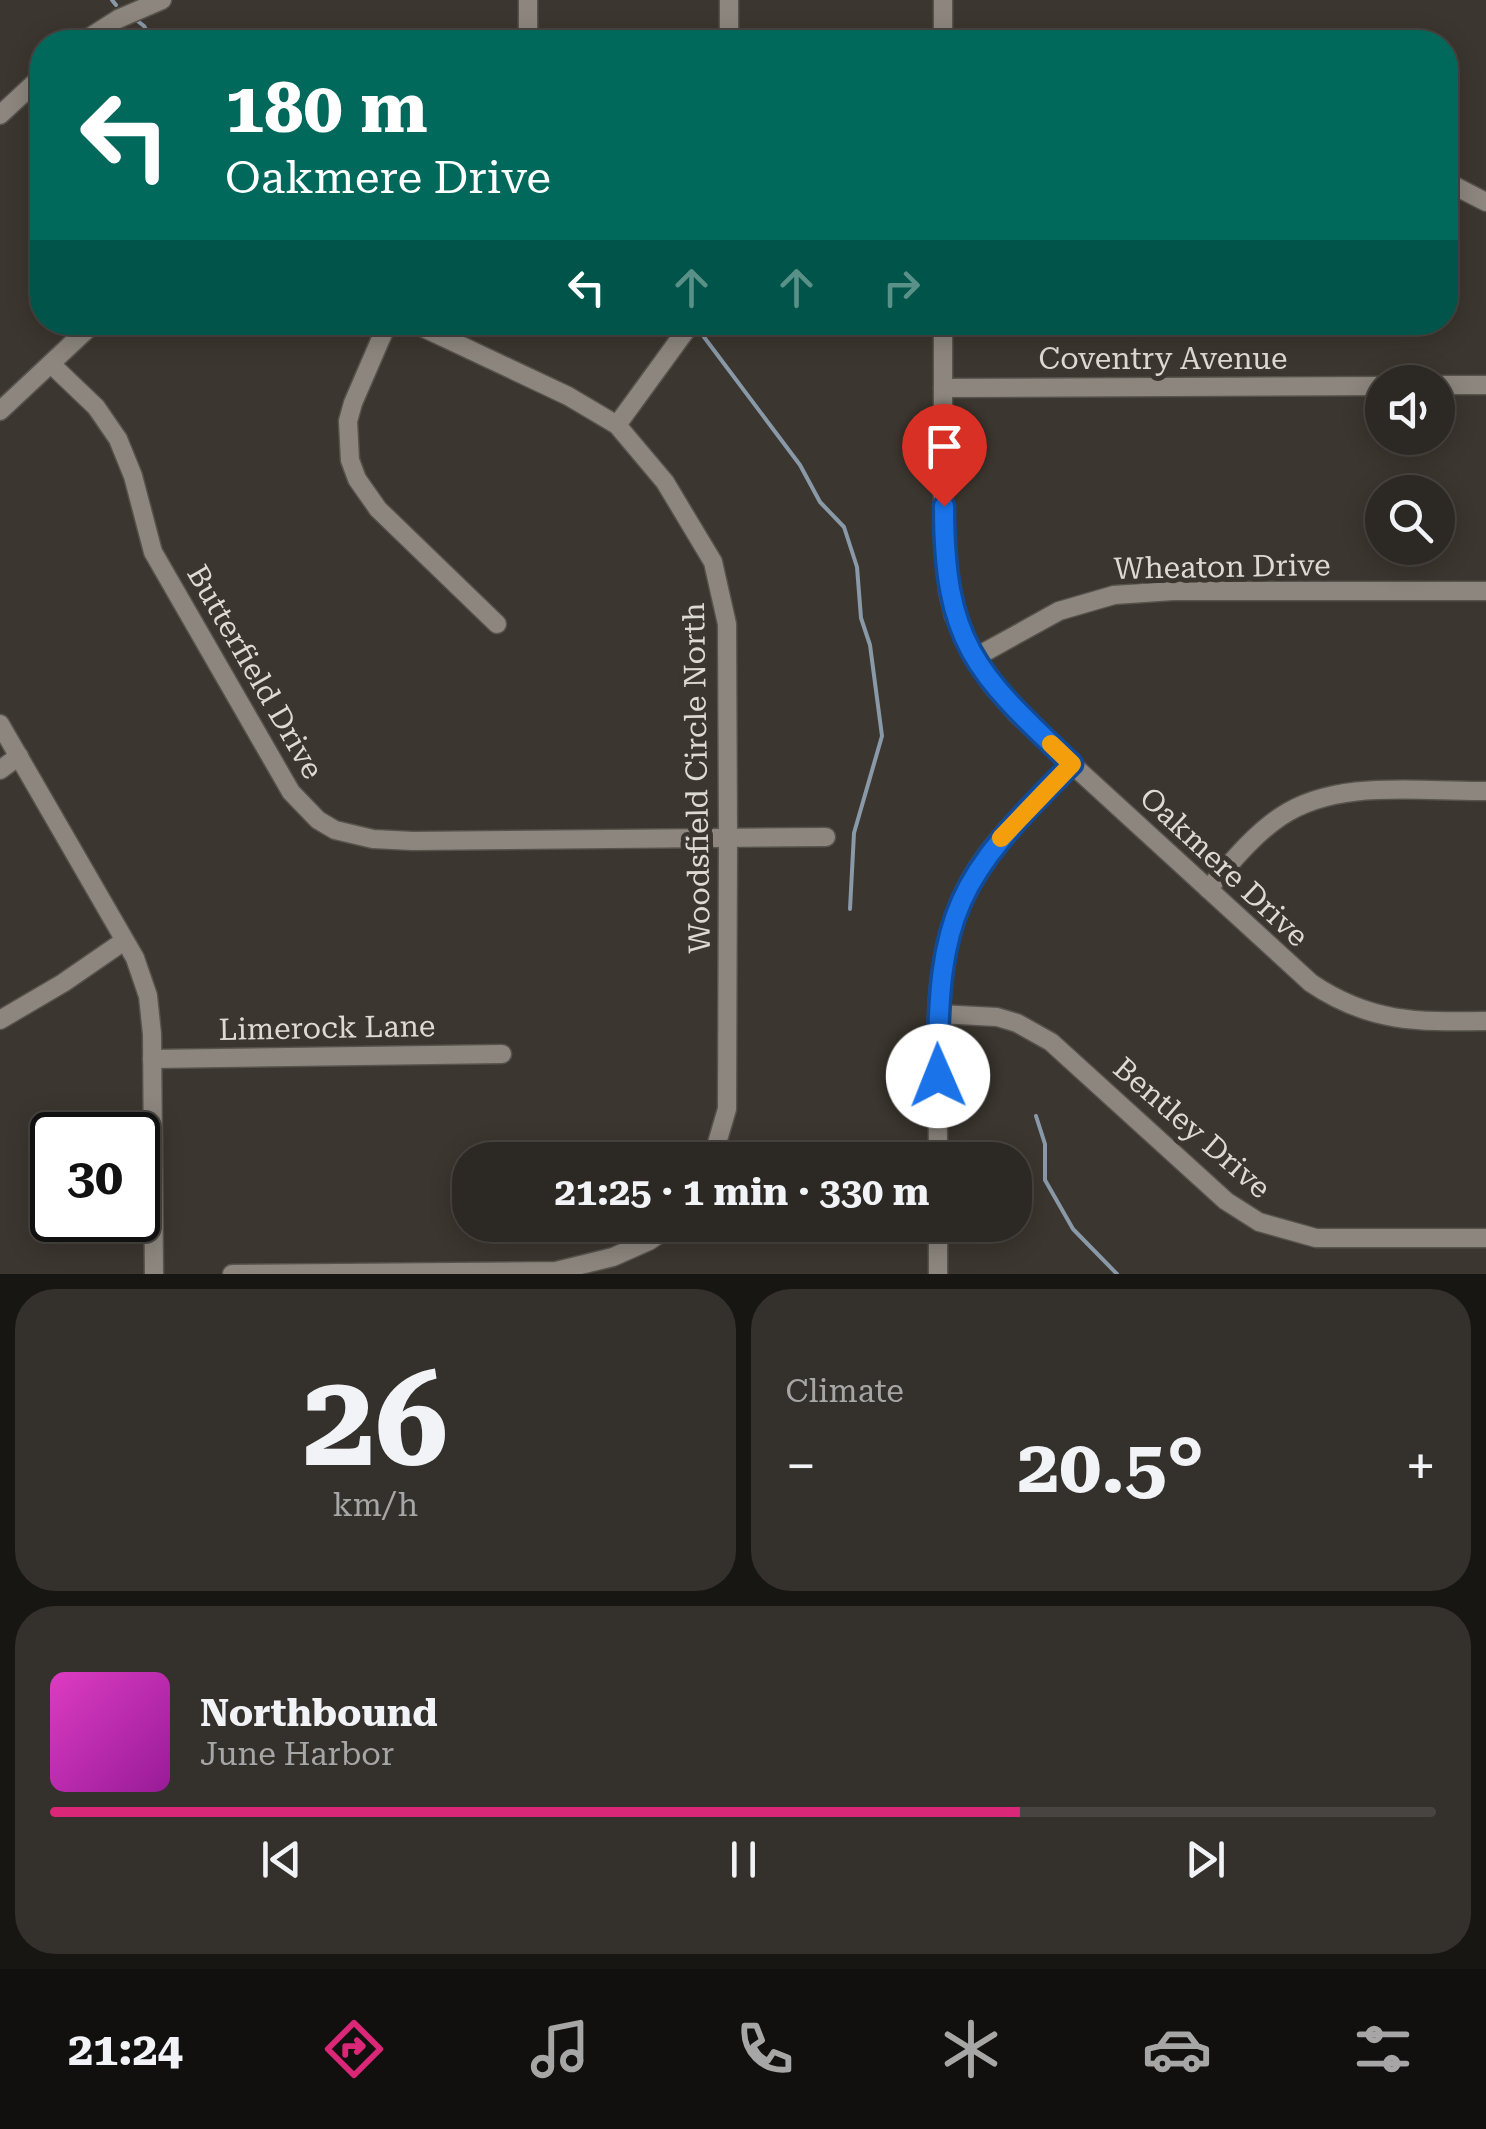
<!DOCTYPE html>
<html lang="en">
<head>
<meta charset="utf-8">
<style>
  body { margin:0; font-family:"Roboto Serif",serif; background:#34302b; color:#f1f3f6; height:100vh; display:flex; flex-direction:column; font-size:38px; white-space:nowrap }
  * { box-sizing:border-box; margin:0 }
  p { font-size:32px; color:#a6a6a6 }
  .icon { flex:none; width:55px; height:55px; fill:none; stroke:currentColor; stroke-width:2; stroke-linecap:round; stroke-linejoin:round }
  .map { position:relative; height:1274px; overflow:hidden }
  .details { display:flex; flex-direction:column; gap:15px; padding:15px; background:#181613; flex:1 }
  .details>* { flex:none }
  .hud { position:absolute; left:30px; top:30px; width:1428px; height:305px; border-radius:40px; box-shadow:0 5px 25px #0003,0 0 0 2px #484441; background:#00695c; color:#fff; overflow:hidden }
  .controls { position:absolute; left:1365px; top:365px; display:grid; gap:20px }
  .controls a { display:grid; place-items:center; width:90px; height:90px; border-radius:50%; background:#2c2823; box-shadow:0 5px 25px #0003,0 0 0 2px #484441; font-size:50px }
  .speed { position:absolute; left:30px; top:1112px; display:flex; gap:20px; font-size:50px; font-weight:700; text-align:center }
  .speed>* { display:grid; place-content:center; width:130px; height:130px; border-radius:50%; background:#2c2823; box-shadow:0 5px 25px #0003,0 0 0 2px #484441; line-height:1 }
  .speed .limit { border:5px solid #111; border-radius:15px; background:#fff; color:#111 }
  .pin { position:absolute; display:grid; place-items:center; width:85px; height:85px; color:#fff; margin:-102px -42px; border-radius:50% 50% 50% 0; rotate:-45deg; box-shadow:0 0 10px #0007 }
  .pin .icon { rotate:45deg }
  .me { position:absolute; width:110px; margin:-55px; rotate:359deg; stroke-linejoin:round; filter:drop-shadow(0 0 8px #0008) }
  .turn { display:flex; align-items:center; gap:35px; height:210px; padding:0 30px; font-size:45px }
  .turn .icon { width:130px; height:130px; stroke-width:2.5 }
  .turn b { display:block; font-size:70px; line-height:85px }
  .lanes { display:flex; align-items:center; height:95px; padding:0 30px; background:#0003; justify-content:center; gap:50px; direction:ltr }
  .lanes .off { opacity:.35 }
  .big { font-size:75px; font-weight:700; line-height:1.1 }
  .details .card { flex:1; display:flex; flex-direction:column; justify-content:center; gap:15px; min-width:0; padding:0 35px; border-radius:40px; background:#34302b }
  .details .dial { align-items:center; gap:0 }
  .dial b { font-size:130px; line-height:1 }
  .song { display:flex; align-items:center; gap:30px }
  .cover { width:120px; height:120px; border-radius:15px; background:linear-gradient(135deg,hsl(310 70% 55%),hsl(300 70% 35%)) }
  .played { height:10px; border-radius:5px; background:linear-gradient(90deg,#db2777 70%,#484441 70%) }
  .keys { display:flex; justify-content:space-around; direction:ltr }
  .heat { display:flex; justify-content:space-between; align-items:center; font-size:55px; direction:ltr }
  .details .tiles { flex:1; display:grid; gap:15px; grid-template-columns:1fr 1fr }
  .card:last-child { grid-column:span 2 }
  .trip { position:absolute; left:452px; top:1142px; width:580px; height:100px; border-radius:40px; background:#2c2823; box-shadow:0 5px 25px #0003,0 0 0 2px #484441; font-weight:700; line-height:100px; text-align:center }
  .tabs { display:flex; height:160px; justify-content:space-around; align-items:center; background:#12100e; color:#a6a6a6 }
  .tabs .icon { width:70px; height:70px }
  .tabs .selected { color:#db2777 }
  .tabs b { font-size:45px; color:#f1f3f6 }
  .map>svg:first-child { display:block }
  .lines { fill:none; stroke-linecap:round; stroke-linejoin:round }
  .stream { stroke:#8999a8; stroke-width:4 }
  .minor-casing { stroke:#56534c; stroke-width:21 }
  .minor { stroke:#8c867e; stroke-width:18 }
  .route-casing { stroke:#114b97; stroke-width:25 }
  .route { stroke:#1a73e8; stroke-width:18 }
  .slow { stroke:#f59e0b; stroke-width:18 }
  .labels { text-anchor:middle; stroke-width:10; stroke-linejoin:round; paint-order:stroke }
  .street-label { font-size:30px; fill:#dddad5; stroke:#3b362f }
</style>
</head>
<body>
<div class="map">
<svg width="1486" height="1274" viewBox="0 0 1486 1274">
  <rect width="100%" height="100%" fill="#3b362f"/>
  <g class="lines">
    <g class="stream">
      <path d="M112 0 116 5"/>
      <path d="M135 19 144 26 153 42"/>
      <path d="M704 337 800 465 820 502 844 527 857 567 861 618 870 645 882 736 854 833 850 909"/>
      <path d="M1036 1116 1045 1144V1180L1073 1229 1117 1274"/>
    </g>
    <defs>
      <g id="minor">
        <path d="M943 0V42"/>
        <path d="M82 42 118 19 162 0"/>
        <path d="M528 42V0"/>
        <path d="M729 42V0"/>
        <path d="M0 115 42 76"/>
        <path d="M1445 181 1486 202"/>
        <path d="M388 322 353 403 348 421 350 460 357 479 378 509 497 624"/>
        <path d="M411 322 568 396 617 425 665 482 713 562 727 624 728 839 727 1109 712 1160"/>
        <path d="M943 322V530L948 591 954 616 974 658 991 684 1017 714 1311 983C1370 1023 1418 1022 1486 1021"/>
        <path d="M52 365 96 407 118 439 133 476 153 552 291 792 318 820 335 830 373 839 413 841 826 837"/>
        <path d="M1438 385H1486"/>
        <path d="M943 388 1382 386"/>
        <path d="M0 411 95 322"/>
        <path d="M617 425 692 322"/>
        <path d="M974 658 1059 611 1114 595 1173 591H1486"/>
        <path d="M0 724 135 958 148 996 152 1034 154 1274"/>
        <path d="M0 770 19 756"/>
        <path d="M1208 889C1230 864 1252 836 1280 817 1337 778 1420 792 1486 791"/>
        <path d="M938 1014 997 1017 1017 1023 1051 1042 1226 1201 1259 1222 1316 1238H1486"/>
        <path d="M0 1020 63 983 124 941"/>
        <path d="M152 1059 502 1054"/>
        <path d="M938 1160C939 1064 922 951 978 867 1004 828 1039 796 1072 764"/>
        <path d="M232 1274 556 1271 613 1257 649 1241 672 1225"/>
        <path d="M938 1274V1225"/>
      </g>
    </defs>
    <use href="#minor" class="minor-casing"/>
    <use href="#minor" class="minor"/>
  </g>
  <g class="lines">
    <defs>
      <path id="route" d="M938 1076C937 911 957 879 1072 764 976 673 944 644 944 506"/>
    </defs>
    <use href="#route" class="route-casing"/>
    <use href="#route" class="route"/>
    <path class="slow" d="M1001 838 1072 764 1051 744"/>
  </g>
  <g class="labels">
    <g class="street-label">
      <text x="1163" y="369">Coventry Avenue</text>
      <text transform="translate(1222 567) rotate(-1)" y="10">Wheaton Drive</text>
      <text transform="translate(255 672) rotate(60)" y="10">Butterfield Drive</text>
      <text transform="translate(697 778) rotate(-91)" y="10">Woodsfield Circle North</text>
      <text transform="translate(1224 867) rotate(43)" y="10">Oakmere Drive</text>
      <text transform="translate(327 1028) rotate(-1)" y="10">Limerock Lane</text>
      <text transform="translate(1192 1128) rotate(41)" y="10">Bentley Drive</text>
    </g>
  </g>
</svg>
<div class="controls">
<a><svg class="icon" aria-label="sound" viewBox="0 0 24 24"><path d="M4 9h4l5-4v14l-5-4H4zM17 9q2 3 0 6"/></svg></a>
<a><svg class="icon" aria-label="search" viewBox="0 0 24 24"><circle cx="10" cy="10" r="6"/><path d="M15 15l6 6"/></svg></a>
</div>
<div class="speed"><div class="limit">30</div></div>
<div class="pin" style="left:944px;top:506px;background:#d93025"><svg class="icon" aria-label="arrive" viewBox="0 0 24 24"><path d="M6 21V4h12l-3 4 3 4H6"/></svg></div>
<svg class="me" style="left:938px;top:1076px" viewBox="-20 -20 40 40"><circle r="19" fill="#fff"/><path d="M0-13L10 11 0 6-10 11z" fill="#1a73e8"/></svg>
<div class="trip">21:25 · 1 min · 330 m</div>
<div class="hud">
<div class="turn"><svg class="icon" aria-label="left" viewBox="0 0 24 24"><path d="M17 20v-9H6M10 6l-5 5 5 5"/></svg><div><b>180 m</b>Oakmere Drive</div></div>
<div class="lanes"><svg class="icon" aria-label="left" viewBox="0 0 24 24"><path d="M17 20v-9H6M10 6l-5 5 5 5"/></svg><svg class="icon off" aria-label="ahead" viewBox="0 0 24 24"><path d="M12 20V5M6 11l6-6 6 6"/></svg><svg class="icon off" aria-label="ahead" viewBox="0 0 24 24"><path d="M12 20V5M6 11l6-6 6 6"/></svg><svg class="icon off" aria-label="right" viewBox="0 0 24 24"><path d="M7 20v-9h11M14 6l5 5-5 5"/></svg></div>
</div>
</div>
<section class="details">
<div class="tiles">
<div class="card dial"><b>26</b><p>km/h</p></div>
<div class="card"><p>Climate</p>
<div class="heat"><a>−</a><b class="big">20.5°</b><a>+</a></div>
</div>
<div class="card">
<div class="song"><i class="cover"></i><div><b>Northbound</b><p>June Harbor</p></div></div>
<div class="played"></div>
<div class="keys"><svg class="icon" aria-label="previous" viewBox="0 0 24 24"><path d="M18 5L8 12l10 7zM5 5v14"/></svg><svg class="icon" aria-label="pause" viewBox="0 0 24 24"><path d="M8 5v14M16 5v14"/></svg><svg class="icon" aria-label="next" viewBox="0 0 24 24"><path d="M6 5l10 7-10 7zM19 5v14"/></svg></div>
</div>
</div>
</section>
<nav class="tabs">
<b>21:24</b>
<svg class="icon selected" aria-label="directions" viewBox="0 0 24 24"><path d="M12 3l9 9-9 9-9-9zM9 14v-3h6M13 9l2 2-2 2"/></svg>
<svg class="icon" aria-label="music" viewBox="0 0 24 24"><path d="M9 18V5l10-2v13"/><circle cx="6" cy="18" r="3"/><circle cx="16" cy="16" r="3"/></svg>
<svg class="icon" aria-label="phone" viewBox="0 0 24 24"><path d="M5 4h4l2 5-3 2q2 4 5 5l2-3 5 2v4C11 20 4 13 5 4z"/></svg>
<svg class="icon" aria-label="climate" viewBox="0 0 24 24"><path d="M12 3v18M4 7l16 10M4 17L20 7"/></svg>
<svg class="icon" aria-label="car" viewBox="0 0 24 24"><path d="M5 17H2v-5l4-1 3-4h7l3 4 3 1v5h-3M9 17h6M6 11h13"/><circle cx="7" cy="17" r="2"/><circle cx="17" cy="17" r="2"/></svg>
<svg class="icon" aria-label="filters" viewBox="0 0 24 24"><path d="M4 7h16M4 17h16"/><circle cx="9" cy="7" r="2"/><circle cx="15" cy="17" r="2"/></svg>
</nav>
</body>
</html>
